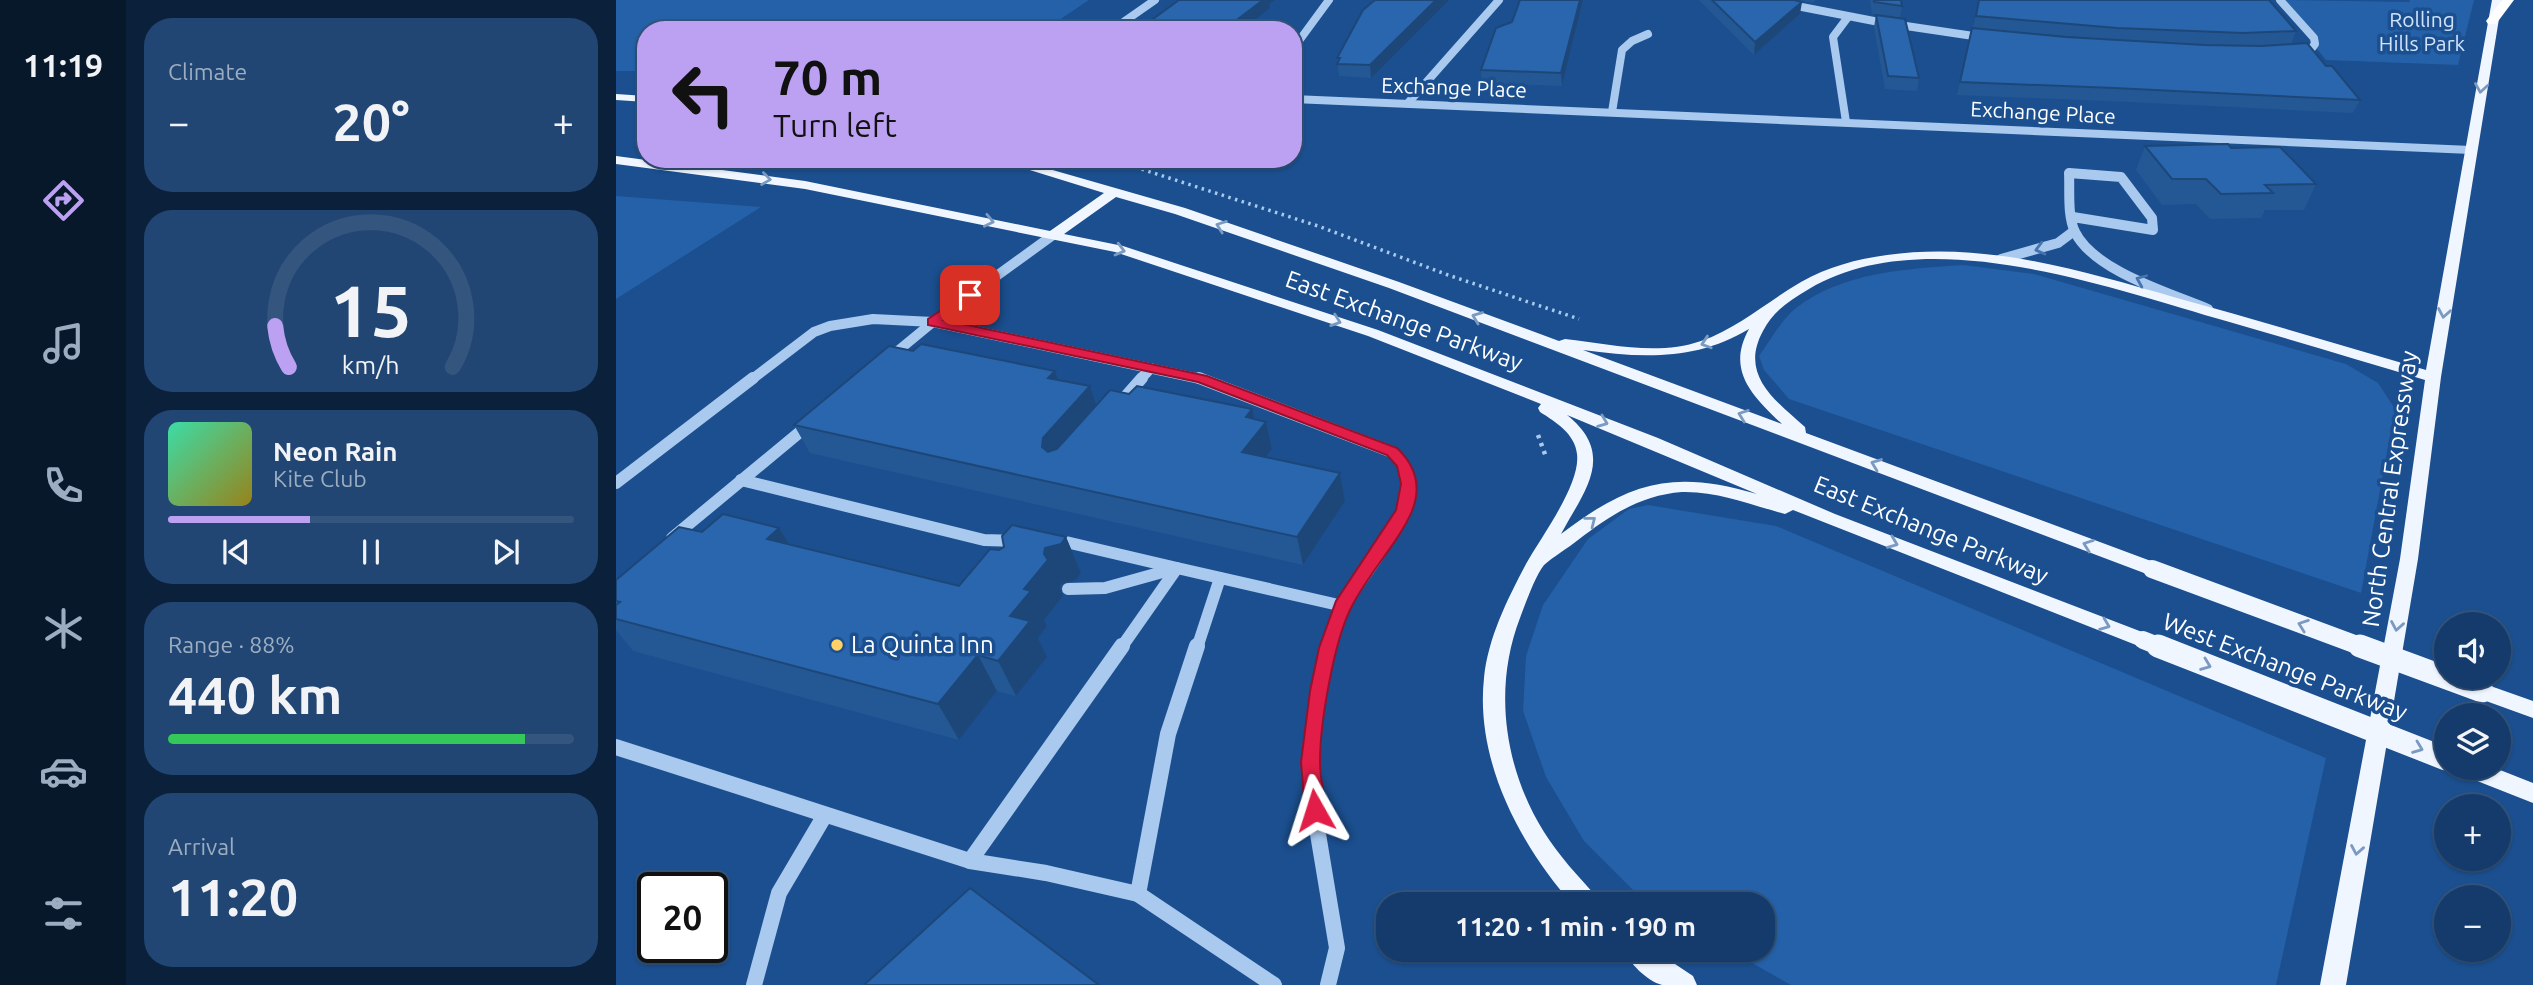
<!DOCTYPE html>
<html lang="en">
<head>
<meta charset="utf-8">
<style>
  body { margin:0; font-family:Ubuntu,sans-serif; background:#214673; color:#f1f3f6; height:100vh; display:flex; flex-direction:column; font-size:26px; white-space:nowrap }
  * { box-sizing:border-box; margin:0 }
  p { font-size:23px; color:#9dadc1 }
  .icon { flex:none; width:38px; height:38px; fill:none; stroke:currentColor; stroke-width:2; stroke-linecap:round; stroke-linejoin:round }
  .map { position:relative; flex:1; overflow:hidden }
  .drawer { display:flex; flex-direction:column; gap:18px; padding:18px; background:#0b203b; width:490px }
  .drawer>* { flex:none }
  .guide { position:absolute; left:21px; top:21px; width:665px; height:147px; border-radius:28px; box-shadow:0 2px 5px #0004,0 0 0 2px #33557e; background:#bca0f2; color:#111; overflow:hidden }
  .fabs { position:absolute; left:1818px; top:612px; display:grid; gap:14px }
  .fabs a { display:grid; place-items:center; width:77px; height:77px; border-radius:50%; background:#143b6b; box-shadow:0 2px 5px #0004,0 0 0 2px #33557e; font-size:35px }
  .speed { position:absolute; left:21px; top:872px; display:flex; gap:14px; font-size:35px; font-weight:700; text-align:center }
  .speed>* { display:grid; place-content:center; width:91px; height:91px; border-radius:50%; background:#143b6b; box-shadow:0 2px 5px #0004,0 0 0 2px #33557e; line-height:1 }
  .speed .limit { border:4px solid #111; border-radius:10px; background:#fff; color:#111 }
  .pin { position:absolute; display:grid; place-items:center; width:60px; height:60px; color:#fff; margin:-30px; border-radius:14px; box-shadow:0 4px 10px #0006 }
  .me { position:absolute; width:77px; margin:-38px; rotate:354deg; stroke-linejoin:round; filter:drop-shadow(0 0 5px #0008) }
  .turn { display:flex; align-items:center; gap:24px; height:147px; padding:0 21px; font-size:32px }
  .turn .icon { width:91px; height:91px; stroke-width:2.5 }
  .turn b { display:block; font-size:49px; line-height:60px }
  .big { font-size:52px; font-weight:700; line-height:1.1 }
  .drawer .widget { flex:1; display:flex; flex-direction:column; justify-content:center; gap:10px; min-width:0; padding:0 24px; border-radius:28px; background:#214673 }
  .drawer .dial { align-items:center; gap:0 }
  .dial svg { height:182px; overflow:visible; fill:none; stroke:#33557e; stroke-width:7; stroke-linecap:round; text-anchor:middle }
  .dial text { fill:#f1f3f6; stroke:none }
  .song { display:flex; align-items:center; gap:21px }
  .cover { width:84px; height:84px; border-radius:10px; background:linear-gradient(135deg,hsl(160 70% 55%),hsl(50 70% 35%)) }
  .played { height:7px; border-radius:4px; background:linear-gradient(90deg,#bca0f2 35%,#33557e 35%) }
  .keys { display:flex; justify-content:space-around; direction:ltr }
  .heat { display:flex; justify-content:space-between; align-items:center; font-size:38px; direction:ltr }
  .charge { height:10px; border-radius:5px; background:linear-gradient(90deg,#34c759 88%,#33557e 0) }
  .trip { position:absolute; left:760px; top:892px; width:399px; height:70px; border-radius:28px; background:#143b6b; box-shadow:0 2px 5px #0004,0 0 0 2px #33557e; font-weight:700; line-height:70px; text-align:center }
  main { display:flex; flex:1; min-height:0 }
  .dock { display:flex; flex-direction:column; width:126px; justify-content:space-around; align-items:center; background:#08182b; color:#9dadc1 }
  .dock .icon { width:49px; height:49px }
  .dock .current { color:#bca0f2 }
  .dock b { font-size:32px; color:#f1f3f6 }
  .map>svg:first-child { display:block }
  .green { fill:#2461a8 }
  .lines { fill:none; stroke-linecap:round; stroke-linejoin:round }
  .path-far2 { stroke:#a9c9ee; stroke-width:2.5; stroke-dasharray:2.5 3.5; stroke-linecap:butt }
  .path-far1 { stroke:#a9c9ee; stroke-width:3.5; stroke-dasharray:2.5 4.5; stroke-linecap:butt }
  .path { stroke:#a9c9ee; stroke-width:4.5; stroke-dasharray:3.5 5; stroke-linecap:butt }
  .minor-far3 { stroke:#a9c9ee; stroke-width:8 }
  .minor-far2 { stroke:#a9c9ee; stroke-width:10 }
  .minor-far1 { stroke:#a9c9ee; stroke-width:12 }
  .minor { stroke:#a9c9ee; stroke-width:16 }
  .major { fill:#f0f6ff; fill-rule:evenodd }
  .highway { fill:#fff; fill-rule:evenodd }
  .major-bridge-far1 { stroke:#f0f6ff; stroke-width:18 }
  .major-bridge { stroke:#f0f6ff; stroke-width:23 }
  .wall { fill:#245895 }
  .shaded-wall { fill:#1d4779 }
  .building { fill:#2a66ad; stroke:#1d4779; stroke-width:2 }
  .oneway { stroke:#7b9ac1 }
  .oneway2 { stroke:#4674ac }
  .route { fill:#e11d48; stroke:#92132f; stroke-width:2 }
  .poi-dot { fill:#ffd166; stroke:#1b4f8f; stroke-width:2.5 }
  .labels { text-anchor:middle; stroke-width:7; stroke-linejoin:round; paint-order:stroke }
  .far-park-label { font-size:21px; fill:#cfe3fa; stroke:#1b4f8f }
  .far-street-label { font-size:21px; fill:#fff; stroke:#1b4f8f }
  .street-label { font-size:24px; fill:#fff; stroke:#1b4f8f }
  .poi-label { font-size:24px; fill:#fff; stroke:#1b4f8f; text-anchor:start }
</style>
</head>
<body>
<main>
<nav class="dock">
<b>11:19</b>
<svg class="icon current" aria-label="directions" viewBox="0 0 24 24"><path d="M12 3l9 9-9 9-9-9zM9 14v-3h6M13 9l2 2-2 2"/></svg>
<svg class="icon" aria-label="music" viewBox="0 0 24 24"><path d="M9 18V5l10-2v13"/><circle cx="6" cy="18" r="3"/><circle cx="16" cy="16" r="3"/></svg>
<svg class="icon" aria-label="phone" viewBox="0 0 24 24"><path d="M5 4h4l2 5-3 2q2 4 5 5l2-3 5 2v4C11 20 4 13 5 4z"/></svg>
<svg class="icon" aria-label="climate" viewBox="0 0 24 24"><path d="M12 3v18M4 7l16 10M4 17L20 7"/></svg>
<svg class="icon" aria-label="car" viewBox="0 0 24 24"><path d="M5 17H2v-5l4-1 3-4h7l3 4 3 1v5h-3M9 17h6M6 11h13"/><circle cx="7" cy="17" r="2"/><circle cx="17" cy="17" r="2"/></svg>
<svg class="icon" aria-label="filters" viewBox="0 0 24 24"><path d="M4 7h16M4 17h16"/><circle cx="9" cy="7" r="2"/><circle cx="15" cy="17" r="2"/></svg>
</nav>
<section class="drawer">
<div class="widget"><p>Climate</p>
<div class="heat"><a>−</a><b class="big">20°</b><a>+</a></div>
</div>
<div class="widget dial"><svg viewBox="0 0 100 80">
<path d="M14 69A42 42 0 1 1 86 69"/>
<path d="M14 69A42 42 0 0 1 8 51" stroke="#bca0f2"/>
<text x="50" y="56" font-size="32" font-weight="700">15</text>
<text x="50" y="72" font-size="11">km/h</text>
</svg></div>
<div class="widget">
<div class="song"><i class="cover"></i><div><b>Neon Rain</b><p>Kite Club</p></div></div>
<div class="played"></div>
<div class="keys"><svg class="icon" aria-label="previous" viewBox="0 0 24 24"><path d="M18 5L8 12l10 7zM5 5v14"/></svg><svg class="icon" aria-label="pause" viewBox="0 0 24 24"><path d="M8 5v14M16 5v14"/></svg><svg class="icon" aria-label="next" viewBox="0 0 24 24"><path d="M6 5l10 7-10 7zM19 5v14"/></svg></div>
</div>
<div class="widget"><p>Range · 88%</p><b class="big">440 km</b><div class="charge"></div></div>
<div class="widget"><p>Arrival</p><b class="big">11:20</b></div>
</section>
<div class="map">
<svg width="1917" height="985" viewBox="0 0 1917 985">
  <rect width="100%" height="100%" fill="#1b4f8f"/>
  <g class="green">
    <path d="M0 0H473L428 30H30V71H0Z"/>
    <path d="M1662 0 1794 2 1793 0H1858L1842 65 1710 60Z"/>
    <path d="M0 196 145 207 0 299Z"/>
    <path d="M1347 265 1418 274 1730 364 1762 383 1779 409 1745 593 1173 399 1148 370 1143 356C1154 341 1165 320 1180 308 1226 272 1291 269 1347 265Z"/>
    <path d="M1032 505 1160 526 1710 758 1660 985H1175L1113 950H1146V905L1030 903 968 841 930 777 907 711 910 656 927 605 972 539 1013 509Z"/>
  </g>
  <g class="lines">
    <path class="path-far2" d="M495 159 524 168"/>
    <path class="path-far1" d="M519 167 702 226 832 275 963 319"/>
    <path class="path" d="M922 435 930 457"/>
    <g class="minor-far3">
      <path d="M1150 0 1263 22 1371 38"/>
      <path d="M1664 0 1698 38 1699 44 1696 48 1679 53"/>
      <path d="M496 30 539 0"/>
      <path d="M677 49 713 0"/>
      <path d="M677 99 1855 150"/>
      <path d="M792 103 883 0"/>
      <path d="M996 112 1006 50 1016 41 1032 34"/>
      <path d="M1230 122 1217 37 1232 17"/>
    </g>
    <g class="minor-far2">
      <path d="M1457 217 1537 230 1536 218 1505 177 1453 173C1454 191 1451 215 1459 232 1478 271 1554 293 1592 309"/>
      <path d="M1385 259 1442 243 1458 231"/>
      <path d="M272 359 317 322 589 380"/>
      <path d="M135 380 198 332 214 326 257 319 317 322 437 235"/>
      <path d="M524 380 535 368"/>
    </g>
    <g class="minor-far1">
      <path d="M583 378 776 452C784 460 791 468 793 480 797 517 747 576 727 606"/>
      <path d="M503 404 526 378"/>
      <path d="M125 480 368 540 403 541"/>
      <path d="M0 483 137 378"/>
      <path d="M56 538 196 422"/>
      <path d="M438 542H450L561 568 505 648"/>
      <path d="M452 589 489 588 561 568 727 606 712 648"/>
      <path d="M581 648 604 578"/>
    </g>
    <g class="minor">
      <path d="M581 646 552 734 522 894 658 985"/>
      <path d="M0 747 354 861 506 646"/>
      <path d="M354 861 430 873 522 894"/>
      <path d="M138 985 163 893 209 815"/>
      <path d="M712 985 721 948 702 834 694 763 703 691 712 646"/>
    </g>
    <g class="major">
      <path d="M1876 0H1886L1825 377 1802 559 1730 985H1704L1784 559 1809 380C1743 360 1676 340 1610 321 1492 287 1308 220 1193 289 1173 301 1157 311 1147 331 1123 375 1159 400 1189 427L1190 433 1543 564 1545 569 1543 574 1536 576 773 288 559 214 500 197 448 234 507 246 762 330 1042 438 1219 514 1534 635 1537 640 1534 645 1527 648 1520 645 1177 510 1169 514C1135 505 1102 491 1066 492 1025 495 993 516 962 540 952 548 937 557 928 565 919 576 909 605 904 618 877 688 888 768 928 832 943 856 962 876 981 897L985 905H957C904 845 859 761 868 678 872 638 891 600 910 564 925 537 965 484 961 454 959 434 940 422 924 412L922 408 925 404 752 336 499 252 189 189 0 164V156L189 181 434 231 488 193 378 159H398L569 208 783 282 943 341 949 339C993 344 1042 356 1085 341 1122 328 1152 301 1185 282 1211 267 1241 259 1271 255 1370 241 1467 271 1561 298 1645 321 1727 346 1810 370ZM1133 329C1110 370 1136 396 1166 424L967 350C1026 358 1080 361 1133 329ZM951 415 1141 494C1057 469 1013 482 945 534 968 491 1001 455 951 415Z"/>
      <path d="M0 94 30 96V102L0 100Z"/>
      <path d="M1866 683 1917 701V718L1859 697 1856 691 1859 685Z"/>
      <path d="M1843 768H1879L1917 783V803L1846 775Z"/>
      <path d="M1008 950H1038L1077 976 1081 985C1070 985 1056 985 1046 985 1031 981 1013 963 1008 950Z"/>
    </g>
    <path class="highway" d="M1886 0H1898L1880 24H1872L1870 21Z"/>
    <g class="major-bridge-far1">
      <path d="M1536 569 1749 648"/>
      <path d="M1527 640 1547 648"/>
    </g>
    <g class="major-bridge">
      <path d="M1542 646 1830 759"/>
      <path d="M1744 646 1866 691"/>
    </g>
  </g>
  <g class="wall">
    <path d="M759 0 755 78 723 76 721 58Z"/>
    <path d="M967 0 946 86 866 83 865 70Z"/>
    <path d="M1083 0H1178L1184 14 1138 55Z"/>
    <path d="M1182 0H1200L1197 3Z"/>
    <path d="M1254 0H1285L1286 6 1284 18 1256 14Z"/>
    <path d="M1363 0 1680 31 1675 44 1624 46 1710 66 1744 100 1737 113 1493 101 1341 95 1356 28 1450 37 1488 39 1357 28Z"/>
    <path d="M1260 15 1303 78 1301 91 1269 89 1258 27Z"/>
    <path d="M1529 146 1615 148 1700 184 1688 210H1649L1645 218 1594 219 1580 204 1546 205 1520 170Z"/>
    <path d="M297 351 439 371 442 380 481 405 638 419 650 422 656 449 650 458 724 473 729 501 687 565 194 453 178 425Z"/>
    <path d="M163 528 174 545 343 586 383 550 450 537 465 573 460 580 445 584 444 588 447 596 428 620 431 626 422 638 431 657 400 696 381 691 343 740 17 651 0 630V580L86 532Z"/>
  </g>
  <g class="shaded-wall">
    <path d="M647 0H659L653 4 654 8 626 30H609Z"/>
    <path d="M820 0H833L755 78 754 65Z"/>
    <path d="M964 0H967L946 86 945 73Z"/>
    <path d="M1186 2 1184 14 1138 55 1139 42Z"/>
    <path d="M439 371 449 398 432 378Z"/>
    <path d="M474 386 483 414 438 466 426 447 427 438Z"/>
    <path d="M636 409 641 433 650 422 656 449 633 480 626 452 630 417Z"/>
    <path d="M724 473 729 501 687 565 681 537Z"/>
    <path d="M163 528 186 564 151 539Z"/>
    <path d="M450 537 465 573 460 580 445 584 444 588 447 596 428 620 431 626 422 638 431 657 400 696 382 661 394 616 428 554 429 548Z"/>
    <path d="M362 655 381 691 343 740 322 704Z"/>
  </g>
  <g class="building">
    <path d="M563 0H647L609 29 621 30H522Z"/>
    <path d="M759 0H820L754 65 721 64 724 58H721L747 10Z"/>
    <path d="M904 0H964L945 73 865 70 880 28 896 22Z"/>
    <path d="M1096 0H1178L1186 2 1139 42Z"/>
    <path d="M1258 0H1285L1286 6 1258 2Z"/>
    <path d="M1363 0H1653L1680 31 1627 33 1501 28 1360 16Z"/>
    <path d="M1260 15 1289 19 1303 78 1272 76Z"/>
    <path d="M1356 28 1450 37 1589 45 1646 46 1691 43 1710 66H1716L1744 100 1498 88 1344 82Z"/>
    <path d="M1612 144 1615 148 1664 147 1700 184 1649 185 1657 193 1605 194 1590 179H1556L1529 146Z"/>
    <path d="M305 344 439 371 432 378 474 386 427 438 426 447 432 452 441 449 494 390 513 394 521 386 636 409 630 417 650 422 626 452 724 473 681 537 178 425 273 346 297 351Z"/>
    <path d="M107 514 163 528 151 539 343 586 374 549 383 550 388 547 386 536 396 525 450 537 445 544 429 548 428 554 432 560 408 589 415 591 394 616 414 621 382 661 362 655 322 704 0 619V605L4 602 0 601V580L63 527 86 532Z"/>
    <path d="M354 888 483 985H248Z"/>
  </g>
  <defs><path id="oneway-chevron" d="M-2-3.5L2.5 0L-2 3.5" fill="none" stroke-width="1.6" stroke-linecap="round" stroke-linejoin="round" transform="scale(1.75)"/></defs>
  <g class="oneway">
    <use href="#oneway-chevron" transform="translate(1865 88) rotate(99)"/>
    <use href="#oneway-chevron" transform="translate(150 179) rotate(8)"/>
    <use href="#oneway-chevron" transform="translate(373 221) rotate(12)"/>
    <use href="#oneway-chevron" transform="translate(605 226) rotate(-160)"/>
    <use href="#oneway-chevron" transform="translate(504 250) rotate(15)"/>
    <use href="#oneway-chevron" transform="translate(1828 313) rotate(100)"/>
    <use href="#oneway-chevron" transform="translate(861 317) rotate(-159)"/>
    <use href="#oneway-chevron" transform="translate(720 321) rotate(19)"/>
    <use href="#oneway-chevron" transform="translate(1090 343) rotate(162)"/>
    <use href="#oneway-chevron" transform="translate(1127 415) rotate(-160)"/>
    <use href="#oneway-chevron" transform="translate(987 422) rotate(21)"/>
    <use href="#oneway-chevron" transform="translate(1260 464) rotate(-159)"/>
    <use href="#oneway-chevron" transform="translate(975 521) rotate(-38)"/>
    <use href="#oneway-chevron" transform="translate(1277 543) rotate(21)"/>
    <use href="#oneway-chevron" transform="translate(1472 545) rotate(-160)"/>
    <use href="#oneway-chevron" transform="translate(1489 625) rotate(21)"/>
    <use href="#oneway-chevron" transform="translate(1687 625) rotate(-160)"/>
    <use href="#oneway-chevron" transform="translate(1781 626) rotate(100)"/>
    <use href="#oneway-chevron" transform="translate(1590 665) rotate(21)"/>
    <use href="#oneway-chevron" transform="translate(1802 748) rotate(21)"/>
    <use href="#oneway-chevron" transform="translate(1741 850) rotate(100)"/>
  </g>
  <g class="oneway2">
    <use href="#oneway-chevron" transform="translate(1424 249) rotate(165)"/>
    <use href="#oneway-chevron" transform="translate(1525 280) rotate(-157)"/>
  </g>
  <path class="route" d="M354 291 359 292V298L328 320 591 376 781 448C800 466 806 486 796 511 783 542 752 574 736 606 718 640 704 723 704 762 704 778 708 795 710 810L707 817 699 819 692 817 689 810 685 762 694 691 703 648 720 601 780 510 785 484 781 466 771 455 582 382 312 325V319Z"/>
  <circle class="poi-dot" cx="221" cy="645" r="7"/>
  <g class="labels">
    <g class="far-park-label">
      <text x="1806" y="27">Rolling<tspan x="1806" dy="24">Hills Park</tspan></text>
    </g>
    <g class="far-street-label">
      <text transform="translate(838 88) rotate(2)" y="7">Exchange Place</text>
      <text transform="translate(1427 113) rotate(3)" y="7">Exchange Place</text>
    </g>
    <g class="street-label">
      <text transform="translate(788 321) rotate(20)" y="8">East Exchange Parkway</text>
      <text transform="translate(1774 489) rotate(-82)" y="8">North Central Expressway</text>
      <text transform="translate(1315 530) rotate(22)" y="8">East Exchange Parkway</text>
      <text transform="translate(1669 667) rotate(21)" y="8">West Exchange Parkway</text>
    </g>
    <g class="poi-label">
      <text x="235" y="653">La Quinta Inn</text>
    </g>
  </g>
</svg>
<div class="fabs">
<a><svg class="icon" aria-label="sound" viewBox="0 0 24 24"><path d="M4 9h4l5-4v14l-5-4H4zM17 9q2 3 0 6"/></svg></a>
<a><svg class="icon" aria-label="layers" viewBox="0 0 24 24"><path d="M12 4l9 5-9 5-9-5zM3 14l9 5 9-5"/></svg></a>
<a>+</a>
<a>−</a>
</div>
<div class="speed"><div class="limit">20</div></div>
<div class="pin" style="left:354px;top:295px;background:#d93025"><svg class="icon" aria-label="arrive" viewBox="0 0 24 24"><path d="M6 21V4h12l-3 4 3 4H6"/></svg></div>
<svg class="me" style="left:699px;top:810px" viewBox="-20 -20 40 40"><path d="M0-17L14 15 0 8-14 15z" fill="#e11d48" stroke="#fff" stroke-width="4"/></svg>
<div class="trip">11:20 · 1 min · 190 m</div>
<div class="guide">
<div class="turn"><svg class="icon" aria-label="left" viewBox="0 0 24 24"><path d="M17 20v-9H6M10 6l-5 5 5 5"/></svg><div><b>70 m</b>Turn left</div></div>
</div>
</div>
</main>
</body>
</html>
